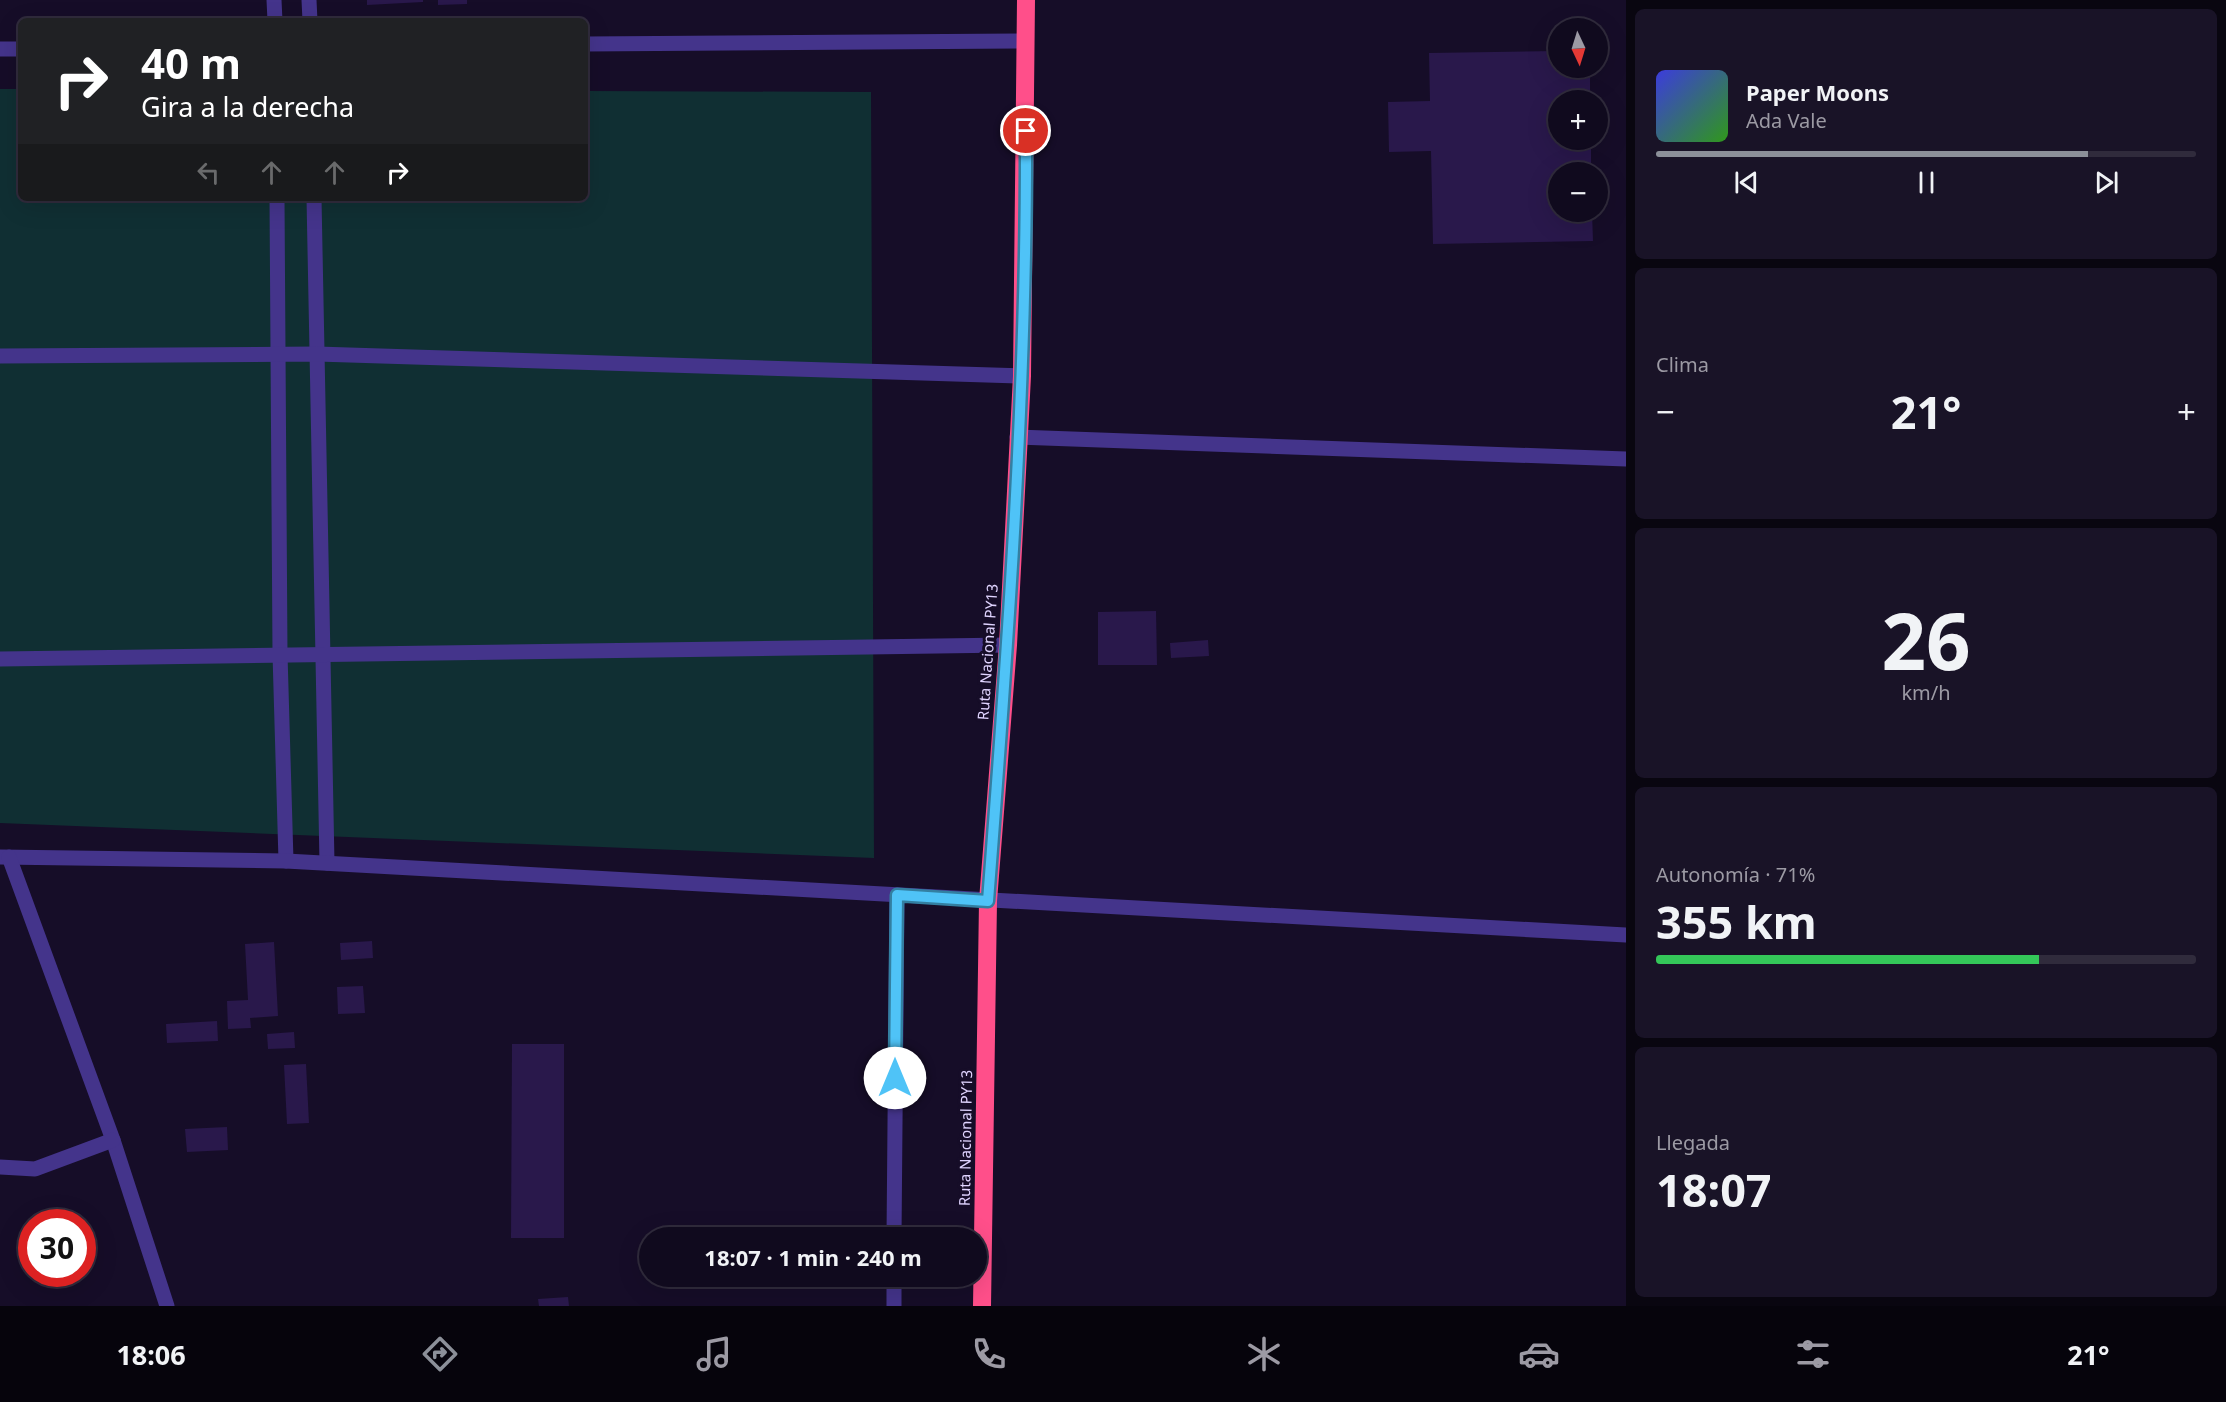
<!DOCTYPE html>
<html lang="es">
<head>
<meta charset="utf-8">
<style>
  body { margin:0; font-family:"Noto Sans",sans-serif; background:#191327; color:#f1f3f6; height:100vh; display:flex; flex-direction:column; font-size:22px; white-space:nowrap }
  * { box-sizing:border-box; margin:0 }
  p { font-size:20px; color:#9c9aa4 }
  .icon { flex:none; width:33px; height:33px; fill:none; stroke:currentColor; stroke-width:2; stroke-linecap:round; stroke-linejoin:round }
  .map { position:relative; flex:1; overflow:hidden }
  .side { display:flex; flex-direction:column; gap:9px; padding:9px; background:#090610; width:600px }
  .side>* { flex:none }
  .banner { position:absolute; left:18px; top:18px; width:570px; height:183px; border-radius:9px; box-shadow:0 6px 24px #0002,0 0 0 2px #302b3c; background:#202124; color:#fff; overflow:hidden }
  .needle { width:39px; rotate:176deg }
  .fabs { position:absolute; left:1548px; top:18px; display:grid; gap:12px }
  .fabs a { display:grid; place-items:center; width:60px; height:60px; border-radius:50%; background:#100a1e; box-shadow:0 6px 24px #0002,0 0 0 2px #302b3c; font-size:30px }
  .speed { position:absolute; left:18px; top:1209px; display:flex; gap:12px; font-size:30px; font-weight:700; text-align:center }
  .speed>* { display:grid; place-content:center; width:78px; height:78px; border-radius:50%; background:#100a1e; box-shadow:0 6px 24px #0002,0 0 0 2px #302b3c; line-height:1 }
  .speed .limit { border:9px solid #d22; background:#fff; color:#111 }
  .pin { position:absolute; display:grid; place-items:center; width:51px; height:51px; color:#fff; margin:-26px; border:3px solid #fff; border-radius:50%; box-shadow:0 2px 6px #0007 }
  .me { position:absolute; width:66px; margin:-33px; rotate:0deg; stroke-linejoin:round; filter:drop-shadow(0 0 4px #0008) }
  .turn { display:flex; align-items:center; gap:21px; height:126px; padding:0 24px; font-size:27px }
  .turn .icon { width:78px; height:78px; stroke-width:2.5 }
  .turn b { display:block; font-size:42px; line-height:51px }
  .lanes { display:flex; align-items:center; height:57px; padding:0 24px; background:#0003; justify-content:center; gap:30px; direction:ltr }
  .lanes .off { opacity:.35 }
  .big { font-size:45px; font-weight:700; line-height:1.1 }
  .side .card { flex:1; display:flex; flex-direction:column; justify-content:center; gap:9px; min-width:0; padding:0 21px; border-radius:9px; background:#191327 }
  .side .dial { align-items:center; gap:0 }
  .dial b { font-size:78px; line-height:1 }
  .song { display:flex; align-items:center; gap:18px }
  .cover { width:72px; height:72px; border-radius:9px; background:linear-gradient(135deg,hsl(240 70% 55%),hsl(110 70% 35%)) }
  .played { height:6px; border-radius:3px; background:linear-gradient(90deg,#8c9099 80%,#302b3c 80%) }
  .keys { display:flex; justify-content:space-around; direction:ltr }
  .heat { display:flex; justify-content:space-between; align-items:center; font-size:33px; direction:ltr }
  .charge { height:9px; border-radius:4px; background:linear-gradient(90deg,#34c759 71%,#302b3c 0) }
  .trip { position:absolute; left:639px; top:1227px; width:348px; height:60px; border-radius:30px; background:#100a1e; box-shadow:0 6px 24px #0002,0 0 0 2px #302b3c; font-weight:700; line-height:60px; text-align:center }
  .dock { display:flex; height:96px; justify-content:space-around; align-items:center; background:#06040c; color:#9c9aa4 }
  .dock .icon { width:42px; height:42px }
  .dock .current { color:#8c9099 }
  .dock b { font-size:27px; color:#f1f3f6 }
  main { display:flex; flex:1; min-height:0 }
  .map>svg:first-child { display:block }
  .green { fill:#102f33 }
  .building { fill:#29184b }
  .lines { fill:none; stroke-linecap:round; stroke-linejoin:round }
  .minor { stroke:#44348b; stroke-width:15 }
  .highway { stroke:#ff4f8a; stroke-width:18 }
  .route-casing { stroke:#337fa1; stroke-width:15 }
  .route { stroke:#4fc3f7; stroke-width:10 }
  .labels { text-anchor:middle; stroke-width:6; stroke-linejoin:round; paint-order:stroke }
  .street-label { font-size:15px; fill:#e0d4ff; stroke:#160d28 }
</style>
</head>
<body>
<main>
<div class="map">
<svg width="1626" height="1306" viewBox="0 0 1626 1306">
  <rect width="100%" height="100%" fill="#160d28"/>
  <path class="green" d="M0 89H21V198H585V91L871 92 874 858 0 823Z"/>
  <g class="building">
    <path d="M367 0H423V2L367 5Z"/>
    <path d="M438 0H467V4L438 5Z"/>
    <path d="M1558 51V68H1590V100H1558V140H1591V172H1558V212H1592L1593 241 1433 244 1431 151 1389 152 1388 102 1430 101 1429 53Z"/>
    <path d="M1156 611 1157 665H1098V612Z"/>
    <path d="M1208 640 1209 656 1171 658 1170 643Z"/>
    <path d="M372 941 373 958 341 960 340 943Z"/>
    <path d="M274 942 278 1016 250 1018 251 1028 228 1029 227 1001 248 1000 245 944Z"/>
    <path d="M363 986 365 1013 338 1014 337 987Z"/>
    <path d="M217 1021 218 1041 167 1043 166 1024Z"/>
    <path d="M294 1032 295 1048 268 1049 267 1034Z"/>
    <path d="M512 1044H564V1238H511Z"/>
    <path d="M306 1064 309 1123 287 1124 284 1065Z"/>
    <path d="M227 1127 228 1150 187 1152 185 1129Z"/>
    <path d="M568 1297 569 1306H539L538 1299Z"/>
  </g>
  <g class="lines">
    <g class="minor">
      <path d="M274 0 275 21"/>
      <path d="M309 0 310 21"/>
      <path d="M585 44 1025 41"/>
      <path d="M0 49H21"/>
      <path d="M277 198 280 654 286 861"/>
      <path d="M314 198 327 863"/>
      <path d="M0 356 317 354 1022 376"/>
      <path d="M1017 437 1626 459"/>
      <path d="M0 659 1008 645"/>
      <path d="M0 857 286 861 1626 935"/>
      <path d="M9 857 113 1140 167 1306"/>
      <path d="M0 1167 35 1169 113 1140"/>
      <path d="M894 1238 897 895"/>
      <path d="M894 1306V1276"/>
    </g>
    <path class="highway" d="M982 1306 988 901 1008 645 1022 376 1026 0"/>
  </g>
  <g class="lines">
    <defs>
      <path id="route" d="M895 1078 897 895 988 901C1008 645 1027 388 1026 131"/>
    </defs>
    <use href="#route" class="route-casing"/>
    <use href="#route" class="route"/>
  </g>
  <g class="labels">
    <g class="street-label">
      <text transform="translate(988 652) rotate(-86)" y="5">Ruta Nacional PY13</text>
      <text transform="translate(966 1138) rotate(-89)" y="5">Ruta Nacional PY13</text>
    </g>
  </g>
</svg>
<div class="fabs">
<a><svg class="needle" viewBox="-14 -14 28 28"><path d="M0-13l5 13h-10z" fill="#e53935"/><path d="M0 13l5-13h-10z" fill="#9c9aa4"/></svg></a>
<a>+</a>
<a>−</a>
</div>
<div class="speed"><div class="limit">30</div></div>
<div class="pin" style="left:1026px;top:131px;background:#d93025"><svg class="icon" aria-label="arrive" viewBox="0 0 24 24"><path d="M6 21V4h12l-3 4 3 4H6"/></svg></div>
<svg class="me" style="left:895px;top:1078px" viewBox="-20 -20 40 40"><circle r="19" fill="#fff"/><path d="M0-13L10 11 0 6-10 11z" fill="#4fc3f7"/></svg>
<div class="trip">18:07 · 1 min · 240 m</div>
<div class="banner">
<div class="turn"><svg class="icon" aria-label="right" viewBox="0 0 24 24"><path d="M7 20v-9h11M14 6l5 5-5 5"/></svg><div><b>40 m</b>Gira a la derecha</div></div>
<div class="lanes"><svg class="icon off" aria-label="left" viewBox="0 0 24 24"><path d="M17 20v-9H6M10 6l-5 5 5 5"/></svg><svg class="icon off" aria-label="ahead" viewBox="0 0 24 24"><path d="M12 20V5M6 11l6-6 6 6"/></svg><svg class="icon off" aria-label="ahead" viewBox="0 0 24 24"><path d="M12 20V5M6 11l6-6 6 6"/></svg><svg class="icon" aria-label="right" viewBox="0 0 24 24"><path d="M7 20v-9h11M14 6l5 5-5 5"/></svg></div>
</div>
</div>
<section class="side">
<div class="card">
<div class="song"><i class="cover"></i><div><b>Paper Moons</b><p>Ada Vale</p></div></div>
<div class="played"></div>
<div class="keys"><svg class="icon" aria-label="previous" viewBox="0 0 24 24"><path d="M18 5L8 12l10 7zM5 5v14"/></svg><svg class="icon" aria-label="pause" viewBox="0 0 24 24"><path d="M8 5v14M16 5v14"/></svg><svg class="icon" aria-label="next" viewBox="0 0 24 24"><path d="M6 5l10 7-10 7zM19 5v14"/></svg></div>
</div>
<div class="card"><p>Clima</p>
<div class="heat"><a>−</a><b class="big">21°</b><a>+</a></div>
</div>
<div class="card dial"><b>26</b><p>km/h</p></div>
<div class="card"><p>Autonomía · 71%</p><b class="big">355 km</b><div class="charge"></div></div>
<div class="card"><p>Llegada</p><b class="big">18:07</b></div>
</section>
</main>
<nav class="dock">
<b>18:06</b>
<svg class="icon current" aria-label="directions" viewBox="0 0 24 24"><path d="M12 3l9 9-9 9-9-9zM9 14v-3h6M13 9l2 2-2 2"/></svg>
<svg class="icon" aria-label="music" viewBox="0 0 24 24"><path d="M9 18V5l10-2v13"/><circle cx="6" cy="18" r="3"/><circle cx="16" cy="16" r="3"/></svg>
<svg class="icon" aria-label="phone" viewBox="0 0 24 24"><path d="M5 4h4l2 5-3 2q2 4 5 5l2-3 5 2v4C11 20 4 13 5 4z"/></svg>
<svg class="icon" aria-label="climate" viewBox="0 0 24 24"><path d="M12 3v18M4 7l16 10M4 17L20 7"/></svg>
<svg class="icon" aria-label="car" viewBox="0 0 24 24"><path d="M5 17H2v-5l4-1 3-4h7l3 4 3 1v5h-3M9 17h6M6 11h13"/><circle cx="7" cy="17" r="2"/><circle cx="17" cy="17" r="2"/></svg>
<svg class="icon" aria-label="filters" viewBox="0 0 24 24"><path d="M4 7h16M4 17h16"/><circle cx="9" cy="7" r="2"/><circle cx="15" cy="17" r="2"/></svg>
<b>21°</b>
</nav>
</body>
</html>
